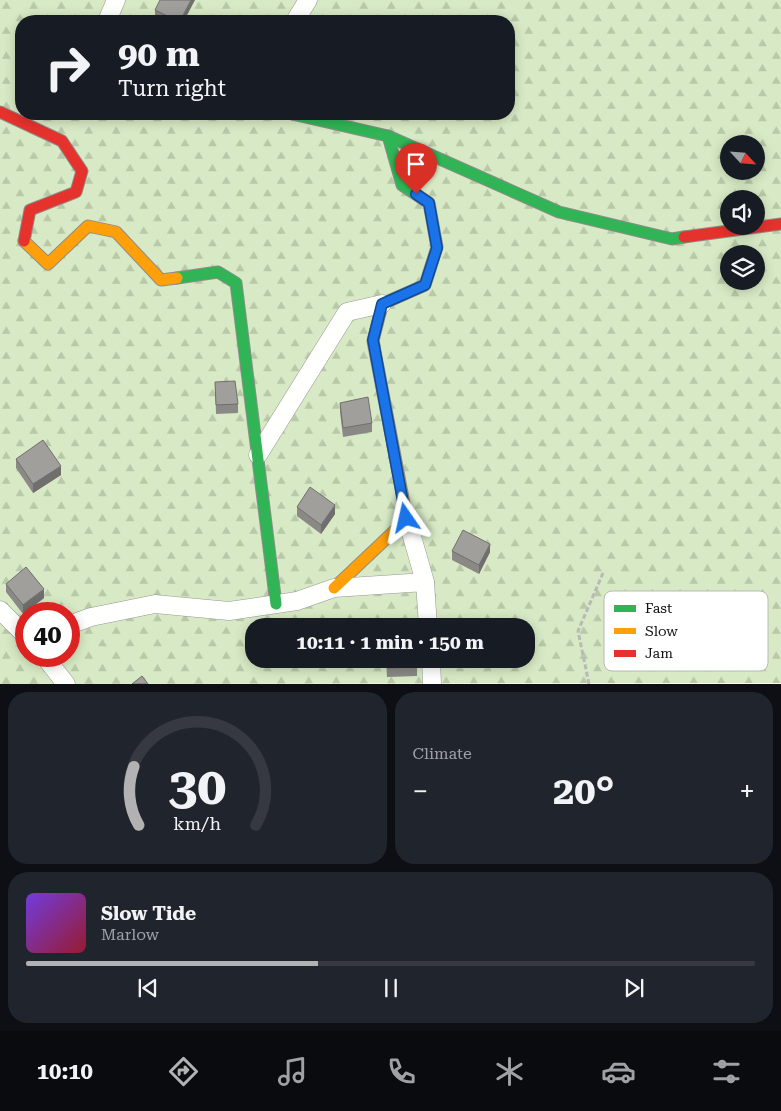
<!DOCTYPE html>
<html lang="en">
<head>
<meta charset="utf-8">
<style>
  body { margin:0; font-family:"Roboto Serif",serif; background:#20242c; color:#f1f3f6; height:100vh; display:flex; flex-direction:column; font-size:19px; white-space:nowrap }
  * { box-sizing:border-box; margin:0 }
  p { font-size:16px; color:#9ea1a6 }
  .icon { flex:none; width:28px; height:28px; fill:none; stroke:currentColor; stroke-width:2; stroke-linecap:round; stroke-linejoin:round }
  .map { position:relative; height:684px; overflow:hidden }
  .drawer { display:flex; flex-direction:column; gap:8px; padding:8px; background:#0d0f14; flex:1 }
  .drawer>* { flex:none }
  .hud { position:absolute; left:15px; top:15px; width:500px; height:105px; border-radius:20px; box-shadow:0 2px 12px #0003; background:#171b24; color:#f1f3f6; overflow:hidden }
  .needle { width:32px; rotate:116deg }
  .buttons { position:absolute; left:720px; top:135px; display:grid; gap:10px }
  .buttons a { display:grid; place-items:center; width:45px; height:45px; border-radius:50%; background:#171b24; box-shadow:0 2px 12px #0003; font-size:25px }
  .speed { position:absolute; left:15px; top:602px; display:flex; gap:10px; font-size:25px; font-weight:700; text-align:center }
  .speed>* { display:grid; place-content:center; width:65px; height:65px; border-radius:50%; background:#171b24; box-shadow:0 2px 12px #0003; line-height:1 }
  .speed .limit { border:8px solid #d22; background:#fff; color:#111 }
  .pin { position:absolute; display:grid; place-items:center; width:42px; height:42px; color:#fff; margin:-51px -21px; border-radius:50% 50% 50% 0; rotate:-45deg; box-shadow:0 0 5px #0007 }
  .pin .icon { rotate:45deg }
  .me { position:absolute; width:55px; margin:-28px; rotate:349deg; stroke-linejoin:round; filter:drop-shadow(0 0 4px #0008) }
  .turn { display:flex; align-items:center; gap:18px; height:105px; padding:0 20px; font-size:22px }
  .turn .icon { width:65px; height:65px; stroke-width:2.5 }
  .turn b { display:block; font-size:35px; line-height:42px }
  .big { font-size:38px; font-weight:700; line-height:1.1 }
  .drawer .widget { flex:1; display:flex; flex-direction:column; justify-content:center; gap:8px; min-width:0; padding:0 18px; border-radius:20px; background:#20242c }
  .drawer .dial { align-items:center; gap:0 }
  .dial svg { height:130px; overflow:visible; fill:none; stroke:#363941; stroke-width:7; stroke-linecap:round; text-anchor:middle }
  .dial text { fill:#f1f3f6; stroke:none }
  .song { display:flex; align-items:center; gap:15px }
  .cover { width:60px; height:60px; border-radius:8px; background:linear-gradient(135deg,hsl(260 70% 55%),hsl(350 70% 35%)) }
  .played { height:5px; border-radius:2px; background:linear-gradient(90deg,#b2b2b3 40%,#363941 40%) }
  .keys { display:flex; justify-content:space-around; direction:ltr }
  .heat { display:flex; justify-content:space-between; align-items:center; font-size:28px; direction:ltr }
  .drawer .tiles { flex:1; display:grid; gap:8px; grid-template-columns:1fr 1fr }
  .widget:last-child { grid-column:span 2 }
  .trip { position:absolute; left:245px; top:618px; width:290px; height:50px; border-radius:20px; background:#171b24; box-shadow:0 2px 12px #0003; font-weight:700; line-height:50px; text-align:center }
  .tabs { display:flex; height:80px; justify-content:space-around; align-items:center; background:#090b0e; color:#9ea1a6 }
  .tabs .icon { width:35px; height:35px }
  .tabs .current { color:#b2b2b3 }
  .tabs b { font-size:22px; color:#f1f3f6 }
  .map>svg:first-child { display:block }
  .forest { fill:url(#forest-firs); fill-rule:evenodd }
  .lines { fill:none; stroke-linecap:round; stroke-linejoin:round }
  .street-casing { stroke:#979795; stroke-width:19 }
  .fast-casing { stroke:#8e8d8b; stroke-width:13 }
  .slow-casing { stroke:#8e8d8b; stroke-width:13 }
  .jam-casing { stroke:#8e8d8b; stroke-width:13 }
  .path { stroke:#b9b9b8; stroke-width:3; stroke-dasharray:5 2.5; stroke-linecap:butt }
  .street { stroke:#fffffe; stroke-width:18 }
  .fast { stroke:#30b455; stroke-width:11 }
  .slow { stroke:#ff9f0a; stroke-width:11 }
  .jam { stroke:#e5322d; stroke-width:11 }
  .wall { fill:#8a8986 }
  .shaded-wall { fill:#716f6d }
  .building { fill:#a19f9c; stroke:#716f6d }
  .route-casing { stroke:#114b97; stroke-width:12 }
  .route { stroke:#1a73e8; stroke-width:9 }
  .key { fill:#fff; stroke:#b8b8b8; stroke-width:1 }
  .key-label { font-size:14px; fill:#111 }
</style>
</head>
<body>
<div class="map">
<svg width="781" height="684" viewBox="0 0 781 684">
  <defs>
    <pattern id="forest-firs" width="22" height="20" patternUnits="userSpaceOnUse" patternTransform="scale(1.25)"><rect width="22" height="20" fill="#d8eac5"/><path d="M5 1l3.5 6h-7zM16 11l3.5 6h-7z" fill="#b8c8a8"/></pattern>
  </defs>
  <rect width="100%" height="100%" fill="#fdfcf7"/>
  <path class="forest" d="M0 0H781V683L0 684ZM21 21H509V114H21ZM729 144H756V171H729ZM729 199H756V226H729ZM729 254H756V281H729ZM26 614H69V656H26ZM254 626H526V659H254Z"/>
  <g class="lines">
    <defs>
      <g id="street">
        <path d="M107 21 116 0"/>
        <path d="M295 21 308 0"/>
        <path d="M258 455 347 312 382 304"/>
        <path d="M407 519 425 582"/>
        <path d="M0 610 26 636"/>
        <path d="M69 625 91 617 155 604 229 611 297 601 334 588 425 582 428 626"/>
        <path d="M44 656 66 684"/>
        <path d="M431 659 432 684"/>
      </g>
      <g id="fast">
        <path d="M292 114 388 136 559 212 672 239 684 237"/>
        <path d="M177 278 218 272 236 283 276 604"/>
        <path d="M380 313 382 304 425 285 437 247 429 203 402 185 388 136"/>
      </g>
      <g id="slow">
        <path d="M24 241 48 264 88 226 116 232 161 280 177 278"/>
        <path d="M334 588 407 519 373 341 380 313"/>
      </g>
      <g id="jam">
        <path d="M0 112 62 141 82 171 76 192 30 210 24 241"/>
        <path d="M684 237 781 224"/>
      </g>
    </defs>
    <use href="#street" class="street-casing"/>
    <use href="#fast" class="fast-casing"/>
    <use href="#slow" class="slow-casing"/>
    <use href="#jam" class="jam-casing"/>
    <path class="path" d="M589 684 578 631 603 573"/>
    <use href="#street" class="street"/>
    <use href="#fast" class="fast"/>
    <use href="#slow" class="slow"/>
    <use href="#jam" class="jam"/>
  </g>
  <g class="wall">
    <path d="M155 10 184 21H159L155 19Z"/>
    <path d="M215 382 238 404V413L216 414Z"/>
    <path d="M340 403 372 423V432L343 437 340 412Z"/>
    <path d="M16 459 61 475 33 493 16 468Z"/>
    <path d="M297 507 335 514 321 534 297 516Z"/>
    <path d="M452 551 490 552 479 574 452 560Z"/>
    <path d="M6 584 44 598 23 614 6 592Z"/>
    <path d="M386 659H417V676L387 677Z"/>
  </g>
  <g class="shaded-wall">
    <path d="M191 0H195L184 21H180Z"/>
    <path d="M61 466V475L33 493V484Z"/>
    <path d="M335 505V514L321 534V525Z"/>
    <path d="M490 544V552L479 574V565Z"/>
    <path d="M44 589V598L23 614V605Z"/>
  </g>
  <g class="building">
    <path d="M160 0H191L180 21H177L155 10Z"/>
    <path d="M235 381 238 404 216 405 215 382Z"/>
    <path d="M368 397 372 423 343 428 340 403Z"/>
    <path d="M43 440 61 466 33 484 16 459Z"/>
    <path d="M310 487 335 505 321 525 297 507Z"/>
    <path d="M463 530 490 544 479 565 452 551Z"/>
    <path d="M26 567 44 589 23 605 6 584Z"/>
    <path d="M386 659H417V667L387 668Z"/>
    <path d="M142 676 148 684H132Z"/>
  </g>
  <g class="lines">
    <defs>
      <path id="route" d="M406 518 373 340 382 304 425 285 437 248 429 203 416 194"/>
    </defs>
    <use href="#route" class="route-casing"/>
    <use href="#route" class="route"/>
  </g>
  <rect x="604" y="591" width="164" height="80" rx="8" class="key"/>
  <rect x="614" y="605" width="22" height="7" fill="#30b455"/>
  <rect x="614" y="628" width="22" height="6" fill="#ff9f0a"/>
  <rect x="614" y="650" width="22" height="7" fill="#e5322d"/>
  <g class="key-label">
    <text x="645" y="613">Fast</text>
    <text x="645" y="636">Slow</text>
    <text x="645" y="658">Jam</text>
  </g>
</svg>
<div class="buttons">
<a><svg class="needle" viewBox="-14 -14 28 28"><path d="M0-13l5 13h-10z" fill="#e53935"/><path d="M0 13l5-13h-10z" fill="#9ea1a6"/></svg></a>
<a><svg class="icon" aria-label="sound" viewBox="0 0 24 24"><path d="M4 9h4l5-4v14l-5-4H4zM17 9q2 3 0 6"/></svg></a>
<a><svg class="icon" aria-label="layers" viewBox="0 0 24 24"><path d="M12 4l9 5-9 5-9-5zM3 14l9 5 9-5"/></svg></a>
</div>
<div class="speed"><div class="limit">40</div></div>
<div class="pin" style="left:416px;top:194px;background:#d93025"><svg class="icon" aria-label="arrive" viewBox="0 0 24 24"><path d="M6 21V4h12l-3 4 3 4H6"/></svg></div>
<svg class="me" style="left:406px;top:518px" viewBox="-20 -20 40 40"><path d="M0-17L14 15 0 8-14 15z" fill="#1a73e8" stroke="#fff" stroke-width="4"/></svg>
<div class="trip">10:11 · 1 min · 150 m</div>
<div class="hud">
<div class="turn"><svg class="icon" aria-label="right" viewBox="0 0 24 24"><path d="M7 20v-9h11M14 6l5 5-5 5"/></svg><div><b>90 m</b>Turn right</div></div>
</div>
</div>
<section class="drawer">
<div class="tiles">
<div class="widget dial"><svg viewBox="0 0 100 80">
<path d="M14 69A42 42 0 1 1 86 69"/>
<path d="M14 69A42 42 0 0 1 11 33" stroke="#b2b2b3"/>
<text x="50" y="56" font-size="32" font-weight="700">30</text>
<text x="50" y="72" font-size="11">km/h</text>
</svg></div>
<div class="widget"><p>Climate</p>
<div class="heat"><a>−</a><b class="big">20°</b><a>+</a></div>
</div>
<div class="widget">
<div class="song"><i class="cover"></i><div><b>Slow Tide</b><p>Marlow</p></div></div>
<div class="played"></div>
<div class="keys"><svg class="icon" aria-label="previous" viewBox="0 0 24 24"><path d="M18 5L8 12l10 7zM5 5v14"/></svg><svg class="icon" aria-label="pause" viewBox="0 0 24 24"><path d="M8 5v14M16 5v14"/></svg><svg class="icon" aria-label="next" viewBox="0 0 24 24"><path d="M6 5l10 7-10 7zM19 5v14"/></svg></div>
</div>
</div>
</section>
<nav class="tabs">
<b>10:10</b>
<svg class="icon current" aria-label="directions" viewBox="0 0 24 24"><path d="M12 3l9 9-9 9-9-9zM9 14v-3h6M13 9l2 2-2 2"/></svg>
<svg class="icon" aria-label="music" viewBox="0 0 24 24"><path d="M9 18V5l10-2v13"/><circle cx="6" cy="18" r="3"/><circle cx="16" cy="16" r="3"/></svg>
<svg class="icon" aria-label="phone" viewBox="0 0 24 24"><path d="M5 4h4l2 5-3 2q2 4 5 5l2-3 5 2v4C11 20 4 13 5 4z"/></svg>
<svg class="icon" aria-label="climate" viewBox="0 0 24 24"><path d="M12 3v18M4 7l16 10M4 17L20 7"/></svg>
<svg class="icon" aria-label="car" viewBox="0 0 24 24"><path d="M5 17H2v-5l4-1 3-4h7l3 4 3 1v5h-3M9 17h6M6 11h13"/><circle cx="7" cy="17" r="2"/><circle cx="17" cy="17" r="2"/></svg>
<svg class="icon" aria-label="filters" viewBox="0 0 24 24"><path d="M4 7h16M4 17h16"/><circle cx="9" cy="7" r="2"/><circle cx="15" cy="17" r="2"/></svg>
</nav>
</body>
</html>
